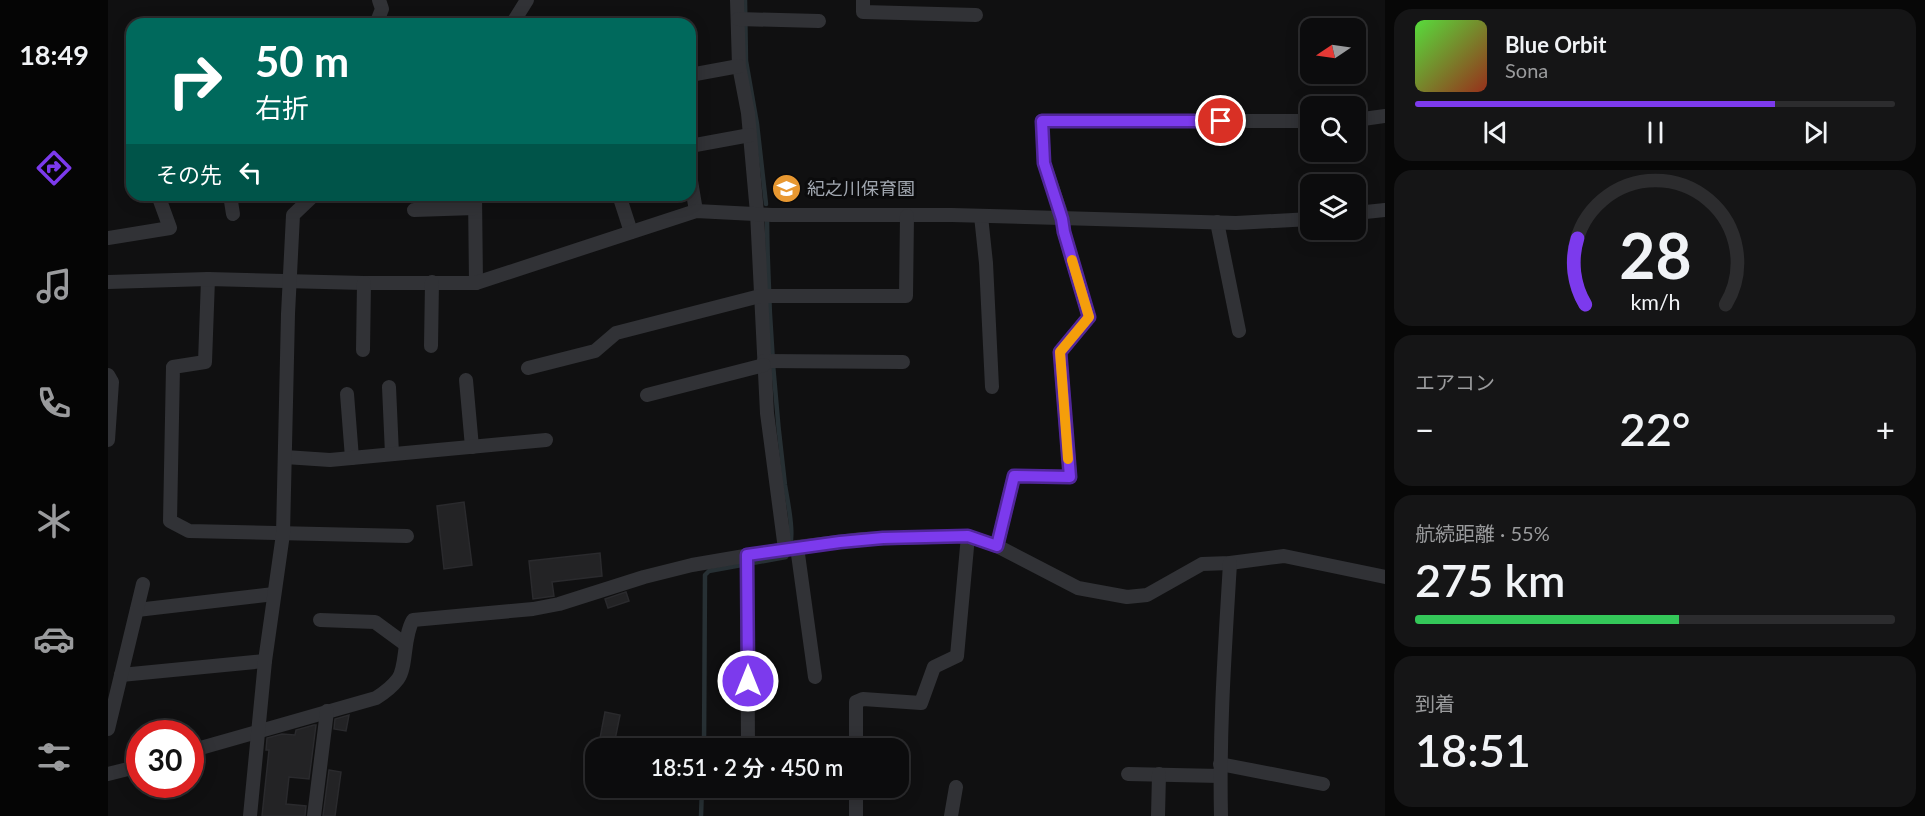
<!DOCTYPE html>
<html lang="ja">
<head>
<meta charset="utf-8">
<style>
  body { margin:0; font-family:Lato,"Noto Sans JP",sans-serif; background:#151516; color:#f1f3f6; height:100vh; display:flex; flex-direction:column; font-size:22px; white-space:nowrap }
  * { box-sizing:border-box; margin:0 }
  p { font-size:20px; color:#9a9b9d }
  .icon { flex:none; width:33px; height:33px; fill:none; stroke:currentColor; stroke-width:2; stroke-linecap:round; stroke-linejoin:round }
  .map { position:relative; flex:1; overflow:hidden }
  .side { display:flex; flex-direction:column; gap:9px; padding:9px; background:#070707; width:540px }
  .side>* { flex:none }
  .hud { position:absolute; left:18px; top:18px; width:570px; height:183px; border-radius:18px; box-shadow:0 3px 15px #0003,0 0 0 2px #2c2c2e; background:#00695c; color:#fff; overflow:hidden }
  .needle { width:39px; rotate:257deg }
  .buttons { position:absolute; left:1192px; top:18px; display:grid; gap:12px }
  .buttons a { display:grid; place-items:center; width:66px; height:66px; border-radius:12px; background:#0c0c0d; box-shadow:0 3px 15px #0003,0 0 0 2px #2c2c2e; font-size:30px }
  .speed { position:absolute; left:18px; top:720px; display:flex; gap:12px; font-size:30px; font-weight:700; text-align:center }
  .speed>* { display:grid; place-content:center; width:78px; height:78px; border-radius:50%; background:#0c0c0d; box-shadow:0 3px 15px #0003,0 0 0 2px #2c2c2e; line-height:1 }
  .speed .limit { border:9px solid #d22; background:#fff; color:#111 }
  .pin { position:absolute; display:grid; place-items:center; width:51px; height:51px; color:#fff; margin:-26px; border:3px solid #fff; border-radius:50%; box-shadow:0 2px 6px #0007 }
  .me { position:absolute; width:66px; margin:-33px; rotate:0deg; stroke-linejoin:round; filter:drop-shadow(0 0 4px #0008) }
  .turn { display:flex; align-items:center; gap:21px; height:126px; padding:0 30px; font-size:27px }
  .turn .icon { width:78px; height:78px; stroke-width:2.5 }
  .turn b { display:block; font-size:42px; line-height:51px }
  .then { display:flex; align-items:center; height:57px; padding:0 30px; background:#0003; gap:12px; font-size:22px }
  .big { font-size:45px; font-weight:600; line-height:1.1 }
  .side .card { flex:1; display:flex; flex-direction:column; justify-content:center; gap:9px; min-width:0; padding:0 21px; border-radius:18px; background:#151516 }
  .side .dial { align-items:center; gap:0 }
  .dial svg { height:156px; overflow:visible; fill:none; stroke:#2c2c2e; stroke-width:7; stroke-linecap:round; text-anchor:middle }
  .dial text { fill:#f1f3f6; stroke:none }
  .song { display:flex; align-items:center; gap:18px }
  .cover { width:72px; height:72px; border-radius:9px; background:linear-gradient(135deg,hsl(110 70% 55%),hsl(10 70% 35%)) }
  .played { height:6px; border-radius:3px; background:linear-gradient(90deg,#7c3aed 75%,#2c2c2e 75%) }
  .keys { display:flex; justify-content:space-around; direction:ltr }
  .heat { display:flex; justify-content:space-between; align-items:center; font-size:33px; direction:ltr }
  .charge { height:9px; border-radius:4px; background:linear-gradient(90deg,#34c759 55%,#2c2c2e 0) }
  .trip { position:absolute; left:477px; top:738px; width:324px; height:60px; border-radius:18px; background:#0c0c0d; box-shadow:0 3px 15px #0003,0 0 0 2px #2c2c2e; font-weight:600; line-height:60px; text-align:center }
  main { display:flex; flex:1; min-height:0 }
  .tabs { display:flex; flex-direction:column; width:108px; justify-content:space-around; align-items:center; background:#050505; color:#9a9b9d }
  .tabs .icon { width:42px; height:42px }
  .tabs .on { color:#7c3aed }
  .tabs b { font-size:27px; color:#f1f3f6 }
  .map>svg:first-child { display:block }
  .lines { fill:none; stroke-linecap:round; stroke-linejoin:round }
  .stream { stroke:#273034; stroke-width:4.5 }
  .building { fill:#232325; stroke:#2a2a2d; stroke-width:1.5 }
  .minor { stroke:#313236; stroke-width:14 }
  .route-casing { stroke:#51269a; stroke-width:15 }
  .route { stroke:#7c3aed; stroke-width:10 }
  .slow { stroke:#f59e0b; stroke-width:10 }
  .labels { text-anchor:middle; stroke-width:6; stroke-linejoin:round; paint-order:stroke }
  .poi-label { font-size:18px; fill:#a2a8b1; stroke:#0b0b0c; text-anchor:start }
</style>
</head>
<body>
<main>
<nav class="tabs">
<b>18:49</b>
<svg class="icon on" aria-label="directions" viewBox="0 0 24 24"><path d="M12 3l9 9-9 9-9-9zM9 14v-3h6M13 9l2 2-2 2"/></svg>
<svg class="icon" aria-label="music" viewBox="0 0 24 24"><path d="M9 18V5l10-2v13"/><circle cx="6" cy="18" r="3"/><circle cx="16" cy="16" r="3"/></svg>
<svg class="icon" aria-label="phone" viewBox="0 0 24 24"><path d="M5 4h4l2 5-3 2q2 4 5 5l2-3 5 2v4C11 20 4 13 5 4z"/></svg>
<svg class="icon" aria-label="climate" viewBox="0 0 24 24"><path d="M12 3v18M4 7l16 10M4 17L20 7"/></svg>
<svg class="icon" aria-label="car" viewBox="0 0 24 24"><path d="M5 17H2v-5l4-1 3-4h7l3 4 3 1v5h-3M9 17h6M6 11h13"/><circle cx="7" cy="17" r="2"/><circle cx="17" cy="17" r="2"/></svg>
<svg class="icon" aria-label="filters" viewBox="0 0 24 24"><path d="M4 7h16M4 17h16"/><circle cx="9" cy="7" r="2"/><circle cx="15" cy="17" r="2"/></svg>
</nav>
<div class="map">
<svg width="1277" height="816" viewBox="0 0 1277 816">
  <rect width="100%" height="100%" fill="#101011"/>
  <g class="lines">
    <g class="stream">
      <path d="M637 0 638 61 649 124 658 204"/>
      <path d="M596 748 597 575 601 571 678 557C689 542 680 504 677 485 666 397 660 308 659 219"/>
      <path d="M593 816 594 788"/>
    </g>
  </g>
  <g class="building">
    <path d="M356 502 364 565 336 569 329 506Z"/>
    <path d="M492 553 494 576 444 582 446 596 425 599 421 561Z"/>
    <path d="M518 592 521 601 500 608 497 599Z"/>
    <path d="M497 712 512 715 507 740 492 738Z"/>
    <path d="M241 715 238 731 226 729 227 719Z"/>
    <path d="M206 725H208L201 779 181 777 178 804 198 806 197 816H154L161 750H158L159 738 174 734 187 735 188 730Z"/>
    <path d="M221 770 233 772 227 816H215Z"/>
  </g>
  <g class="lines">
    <g class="minor">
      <path d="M629 0 631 66 640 113 649 213 659 413 677 549"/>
      <path d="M755 0V12L868 15"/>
      <path d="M630 19 711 21"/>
      <path d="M268 24 274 9 271 0"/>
      <path d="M404 24 419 0"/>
      <path d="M582 75 631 66"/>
      <path d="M1248 120 1277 116"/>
      <path d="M582 146 642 135"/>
      <path d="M582 175 588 211"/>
      <path d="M122 195 125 214"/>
      <path d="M367 195 368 283"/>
      <path d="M511 195 523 232"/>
      <path d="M306 210 367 208"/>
      <path d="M1248 213 1277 210"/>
      <path d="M873 216 878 263 884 387"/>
      <path d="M1109 222 1131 331"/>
      <path d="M0 238 62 228 50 195"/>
      <path d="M100 279 97 362 65 367 62 521 81 531 299 536"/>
      <path d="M0 282 100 279 256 283H368L588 211 664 215H844L1128 223 1203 219"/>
      <path d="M323 346 324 282"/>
      <path d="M255 350 256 283"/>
      <path d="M656 361 795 362"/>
      <path d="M420 368 487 351 508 333 652 296H798L799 216"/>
      <path d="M0 375 4 382 0 440"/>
      <path d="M358 380 364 447"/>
      <path d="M281 387 284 454"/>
      <path d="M239 394 244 458"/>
      <path d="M539 395 656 365"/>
      <path d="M177 457 222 460 438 440"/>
      <path d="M889 546 906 476 962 477 952 352 981 317 956 232 955 219 936 163 934 121H1203"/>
      <path d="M689 547 707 677"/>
      <path d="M639 555 640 748"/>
      <path d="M29 610 166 594"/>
      <path d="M212 620 267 622 297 644"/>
      <path d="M13 675 157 661"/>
      <path d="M0 729 35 584"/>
      <path d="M748 748V702L755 699 813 703 826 667 849 656 860 536"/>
      <path d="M82 751 268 698C276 693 284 687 290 679 299 667 295 637 305 620L425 609 451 604 536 577 584 565 689 547 754 539 860 536 889 546 970 588 1019 597 1039 595 1094 564 1122 563 1176 556 1277 577"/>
      <path d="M1112 764 1215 784"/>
      <path d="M0 774 32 766"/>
      <path d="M1020 774 1112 776"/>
      <path d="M640 788H748V816"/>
      <path d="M142 816 157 661 175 534 180 314 185 215 206 195"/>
      <path d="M206 816 219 711"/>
      <path d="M843 816 848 787"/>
      <path d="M1050 816 1051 774"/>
      <path d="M1113 816C1111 731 1117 647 1122 563"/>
    </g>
  </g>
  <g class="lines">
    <defs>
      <path id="route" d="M640 681 639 555 732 542 775 538 860 536 889 546 906 476 962 477 952 352 981 317 956 232 954 219 936 163 934 121H1113"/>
    </defs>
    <use href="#route" class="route-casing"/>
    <use href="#route" class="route"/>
    <path class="slow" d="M960 459 952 352 981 317 964 260"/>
  </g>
  <defs>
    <symbol id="school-disc" viewBox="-11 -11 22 22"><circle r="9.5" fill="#e89831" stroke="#0b0b0c"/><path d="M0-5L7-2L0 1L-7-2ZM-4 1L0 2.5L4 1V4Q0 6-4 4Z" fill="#fff"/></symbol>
  </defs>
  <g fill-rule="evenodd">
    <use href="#school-disc" x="662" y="172" width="33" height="33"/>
  </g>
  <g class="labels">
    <g class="poi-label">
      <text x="699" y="195">紀之川保育園</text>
    </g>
  </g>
</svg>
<div class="buttons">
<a><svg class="needle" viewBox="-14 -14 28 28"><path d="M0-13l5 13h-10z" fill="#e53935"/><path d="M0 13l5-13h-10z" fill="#9a9b9d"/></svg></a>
<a><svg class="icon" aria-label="search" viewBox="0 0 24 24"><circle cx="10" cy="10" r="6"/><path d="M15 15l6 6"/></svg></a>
<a><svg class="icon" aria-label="layers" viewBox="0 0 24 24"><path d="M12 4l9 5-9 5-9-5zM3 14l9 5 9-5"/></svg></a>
</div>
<div class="speed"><div class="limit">30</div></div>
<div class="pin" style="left:1113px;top:121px;background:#d93025"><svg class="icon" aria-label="arrive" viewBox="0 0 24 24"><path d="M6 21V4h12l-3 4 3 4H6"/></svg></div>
<svg class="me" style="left:640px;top:681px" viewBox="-20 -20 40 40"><circle r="17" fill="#7c3aed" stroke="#fff" stroke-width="3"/><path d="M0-11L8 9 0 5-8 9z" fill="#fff"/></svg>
<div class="trip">18:51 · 2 分 · 450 m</div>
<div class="hud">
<div class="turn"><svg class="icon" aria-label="right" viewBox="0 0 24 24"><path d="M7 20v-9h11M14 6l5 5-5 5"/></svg><div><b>50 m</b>右折</div></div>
<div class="then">その先<svg class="icon" aria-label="left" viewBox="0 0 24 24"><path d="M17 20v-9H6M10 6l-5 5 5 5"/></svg></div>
</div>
</div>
<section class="side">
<div class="card">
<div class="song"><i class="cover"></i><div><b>Blue Orbit</b><p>Sona</p></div></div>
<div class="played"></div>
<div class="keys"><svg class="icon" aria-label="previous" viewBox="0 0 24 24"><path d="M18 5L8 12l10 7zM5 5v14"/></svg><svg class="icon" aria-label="pause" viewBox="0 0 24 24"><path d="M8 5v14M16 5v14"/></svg><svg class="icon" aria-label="next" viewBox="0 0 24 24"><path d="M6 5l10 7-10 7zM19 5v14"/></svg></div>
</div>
<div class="card dial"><svg viewBox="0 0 100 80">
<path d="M14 69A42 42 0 1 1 86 69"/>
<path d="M14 69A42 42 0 0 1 10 35" stroke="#7c3aed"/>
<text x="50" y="56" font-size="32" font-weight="700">28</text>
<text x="50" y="72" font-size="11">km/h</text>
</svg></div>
<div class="card"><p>エアコン</p>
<div class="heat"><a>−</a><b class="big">22°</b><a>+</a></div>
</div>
<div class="card"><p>航続距離 · 55%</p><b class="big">275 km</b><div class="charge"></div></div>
<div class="card"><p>到着</p><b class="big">18:51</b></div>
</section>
</main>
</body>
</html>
